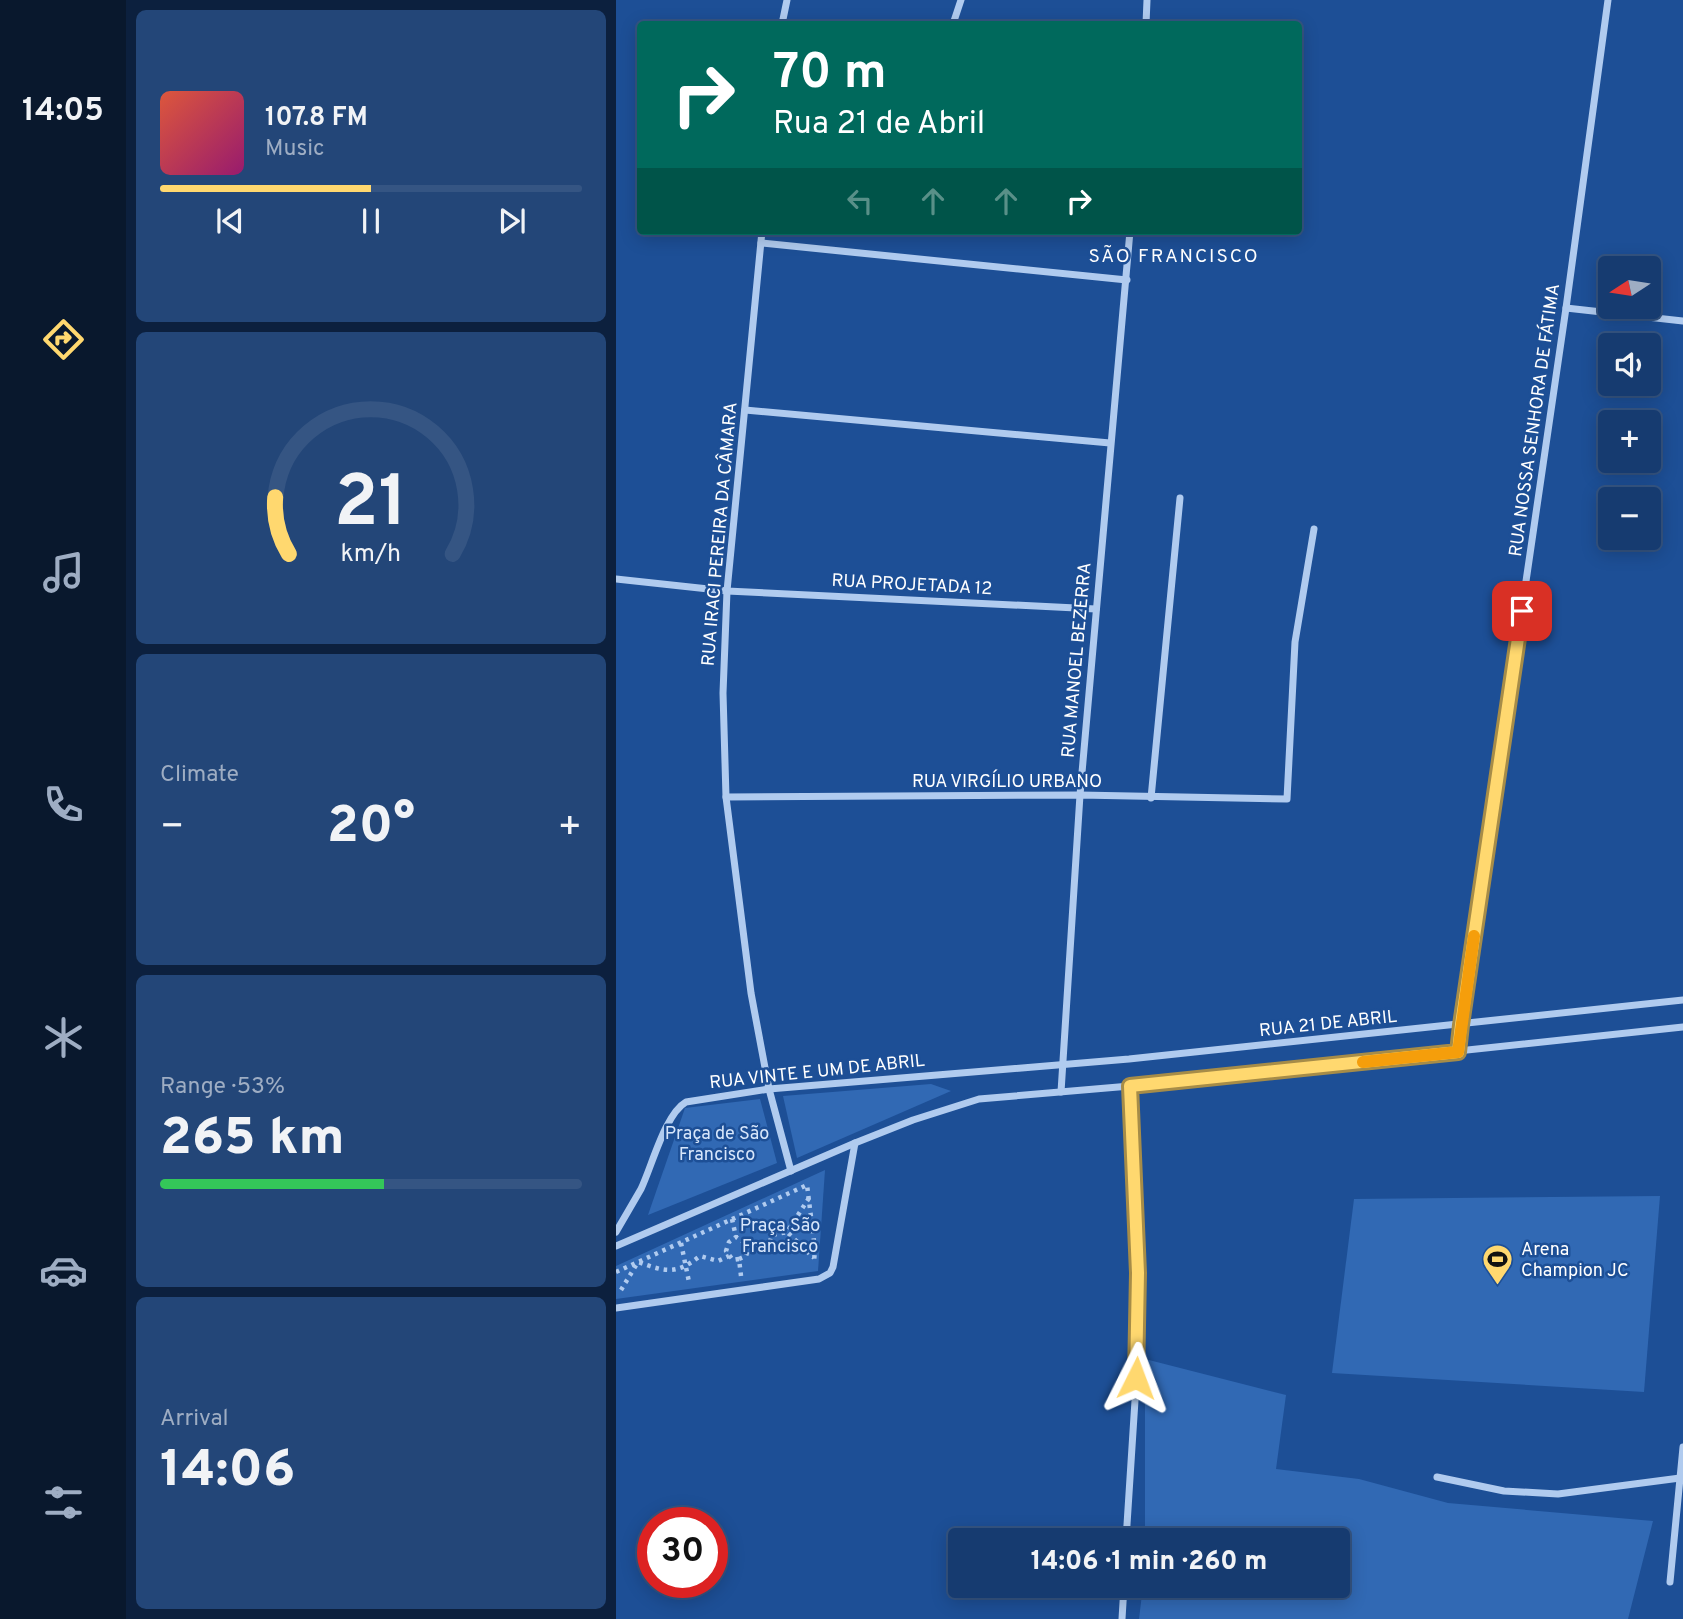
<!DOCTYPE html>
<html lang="en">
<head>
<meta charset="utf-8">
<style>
  body { margin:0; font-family:Overpass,sans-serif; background:#234678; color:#f1f3f6; height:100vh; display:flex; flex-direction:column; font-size:26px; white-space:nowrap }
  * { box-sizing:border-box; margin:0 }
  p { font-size:23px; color:#9eadc3 }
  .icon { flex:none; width:38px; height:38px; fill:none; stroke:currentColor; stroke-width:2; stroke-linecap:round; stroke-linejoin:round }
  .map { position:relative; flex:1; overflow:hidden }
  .sheet { display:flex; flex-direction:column; gap:10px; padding:10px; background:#0c203e; width:490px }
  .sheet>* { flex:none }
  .guide { position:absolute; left:21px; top:21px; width:665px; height:214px; border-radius:7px; box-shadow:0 4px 18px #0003,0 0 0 2px #355583; background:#00695c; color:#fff; overflow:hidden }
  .needle { width:46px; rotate:258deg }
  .buttons { position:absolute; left:982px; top:256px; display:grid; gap:14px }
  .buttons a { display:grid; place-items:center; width:63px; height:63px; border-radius:7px; background:#163b70; box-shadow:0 4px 18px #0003,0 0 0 2px #355583; font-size:35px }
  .speed { position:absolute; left:21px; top:1507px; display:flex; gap:14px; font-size:35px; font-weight:700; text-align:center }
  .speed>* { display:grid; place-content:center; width:91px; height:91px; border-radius:50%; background:#163b70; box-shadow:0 4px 18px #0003,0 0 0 2px #355583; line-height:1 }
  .speed .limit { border:10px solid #d22; background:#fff; color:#111 }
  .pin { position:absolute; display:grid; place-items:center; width:60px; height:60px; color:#fff; margin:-30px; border-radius:14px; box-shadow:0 4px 10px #0006 }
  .me { position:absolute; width:77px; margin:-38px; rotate:3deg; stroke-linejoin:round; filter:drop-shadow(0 0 5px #0008) }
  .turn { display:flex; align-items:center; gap:24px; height:147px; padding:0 21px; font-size:32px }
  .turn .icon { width:91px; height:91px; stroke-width:2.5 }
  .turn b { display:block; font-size:49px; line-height:60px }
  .lanes { display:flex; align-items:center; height:66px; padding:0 21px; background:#0003; justify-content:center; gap:35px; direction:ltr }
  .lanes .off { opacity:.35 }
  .big { font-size:52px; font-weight:800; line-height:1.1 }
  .sheet .card { flex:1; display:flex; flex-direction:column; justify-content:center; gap:10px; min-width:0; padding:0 24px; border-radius:10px; background:#234678 }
  .sheet .dial { align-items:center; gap:0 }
  .dial svg { height:182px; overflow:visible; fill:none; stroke:#355583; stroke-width:7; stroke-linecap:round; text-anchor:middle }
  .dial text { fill:#f1f3f6; stroke:none }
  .song { display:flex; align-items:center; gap:21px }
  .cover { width:84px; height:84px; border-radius:10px; background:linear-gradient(135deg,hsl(10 70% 55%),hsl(320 70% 35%)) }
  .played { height:7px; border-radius:4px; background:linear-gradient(90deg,#ffd86f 50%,#355583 50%) }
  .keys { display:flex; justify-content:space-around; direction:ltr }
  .heat { display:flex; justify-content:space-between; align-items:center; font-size:38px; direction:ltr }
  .charge { height:10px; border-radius:5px; background:linear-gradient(90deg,#34c759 53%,#355583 0) }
  .trip { position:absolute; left:332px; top:1528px; width:402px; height:70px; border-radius:7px; background:#163b70; box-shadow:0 4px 18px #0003,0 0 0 2px #355583; font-weight:800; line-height:70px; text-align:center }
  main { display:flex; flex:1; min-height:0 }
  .dock { display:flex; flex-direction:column; width:126px; justify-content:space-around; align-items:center; background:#09182d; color:#9eadc3 }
  .dock .icon { width:49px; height:49px }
  .dock .current { color:#ffd86f }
  .dock b { font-size:32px; color:#f1f3f6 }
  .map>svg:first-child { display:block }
  .green { fill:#3169b4 }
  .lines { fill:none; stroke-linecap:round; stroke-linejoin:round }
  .path { stroke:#b0cbef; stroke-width:4.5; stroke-dasharray:3.5 5; stroke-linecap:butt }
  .minor { stroke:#b0cbef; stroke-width:7 }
  .route-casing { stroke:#a68c48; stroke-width:18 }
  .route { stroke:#ffd86f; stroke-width:12 }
  .slow { stroke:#f59e0b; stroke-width:12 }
  .labels { text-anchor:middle; stroke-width:5; stroke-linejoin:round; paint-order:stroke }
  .street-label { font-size:18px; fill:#fff; stroke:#1d4f96 }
  .park-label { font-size:18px; fill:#d7e6fb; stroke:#1d4f96 }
  .poi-label { font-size:18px; fill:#fff; stroke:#1d4f96; text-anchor:start }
  .neighbourhood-label { font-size:19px; letter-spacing:2px; fill:#fff; stroke:#1d4f96 }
</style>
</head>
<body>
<main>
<nav class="dock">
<b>14:05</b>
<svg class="icon current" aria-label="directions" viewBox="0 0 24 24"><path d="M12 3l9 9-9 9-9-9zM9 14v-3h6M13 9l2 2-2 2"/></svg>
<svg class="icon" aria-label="music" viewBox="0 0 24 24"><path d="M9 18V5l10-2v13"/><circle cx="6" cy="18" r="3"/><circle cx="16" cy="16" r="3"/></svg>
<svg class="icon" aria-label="phone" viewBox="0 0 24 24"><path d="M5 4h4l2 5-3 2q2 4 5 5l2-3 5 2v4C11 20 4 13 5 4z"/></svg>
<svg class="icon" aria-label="climate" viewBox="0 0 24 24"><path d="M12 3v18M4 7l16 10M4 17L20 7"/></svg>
<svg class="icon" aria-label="car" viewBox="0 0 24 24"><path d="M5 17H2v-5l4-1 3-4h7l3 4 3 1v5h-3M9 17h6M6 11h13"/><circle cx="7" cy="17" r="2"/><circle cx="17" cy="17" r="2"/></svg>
<svg class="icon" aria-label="filters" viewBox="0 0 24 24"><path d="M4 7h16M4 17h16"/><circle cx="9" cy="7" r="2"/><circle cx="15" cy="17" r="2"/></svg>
</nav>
<section class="sheet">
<div class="card">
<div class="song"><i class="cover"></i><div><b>107.8 FM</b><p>Music</p></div></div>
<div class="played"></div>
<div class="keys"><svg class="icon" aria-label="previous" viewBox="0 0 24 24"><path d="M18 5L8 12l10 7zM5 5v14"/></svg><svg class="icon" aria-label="pause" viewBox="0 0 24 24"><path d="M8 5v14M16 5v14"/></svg><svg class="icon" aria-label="next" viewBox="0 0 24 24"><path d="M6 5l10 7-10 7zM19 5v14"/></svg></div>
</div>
<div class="card dial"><svg viewBox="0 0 100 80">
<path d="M14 69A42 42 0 1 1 86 69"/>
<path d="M14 69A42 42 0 0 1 8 44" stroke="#ffd86f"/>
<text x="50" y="56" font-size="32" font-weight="700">21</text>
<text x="50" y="72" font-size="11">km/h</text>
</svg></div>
<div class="card"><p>Climate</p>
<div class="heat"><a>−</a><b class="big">20°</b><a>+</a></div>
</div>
<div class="card"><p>Range · 53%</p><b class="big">265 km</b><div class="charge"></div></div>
<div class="card"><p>Arrival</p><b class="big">14:06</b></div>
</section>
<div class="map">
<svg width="1067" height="1619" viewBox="0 0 1067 1619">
  <rect width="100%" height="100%" fill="#1d4f96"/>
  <g class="green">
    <path d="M315 1084 335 1091 181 1158 167 1096Z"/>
    <path d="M144 1099 161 1163 32 1215 69 1108Z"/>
    <path d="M209 1170 202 1271 0 1299V1266Z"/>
    <path d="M1044 1196 1028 1392 716 1373 738 1199Z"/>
    <path d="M529 1359 670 1395 660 1469 743 1479 832 1503 1037 1521 1012 1619H523L527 1586H723V1540H529Z"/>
  </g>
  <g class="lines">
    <g class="path">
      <path d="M193 1198 171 1232 198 1258"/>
      <path d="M116 1219 120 1237"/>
      <path d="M65 1243 73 1282"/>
      <path d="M123 1259 117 1260 110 1251 113 1242 120 1237 133 1246"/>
      <path d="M0 1272 191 1185 199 1249 198 1262"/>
      <path d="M125 1276 123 1259 130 1256 133 1246 152 1247 156 1235 171 1232"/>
      <path d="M5 1290 22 1262C50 1272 60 1275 84 1256L102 1261 113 1256"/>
    </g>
    <g class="minor">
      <path d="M166 24 171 0"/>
      <path d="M337 24 345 0"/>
      <path d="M530 24 531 0"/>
      <path d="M146 231 111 591 107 693 110 797 135 993 153 1089 175 1171"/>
      <path d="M145 243 511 280"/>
      <path d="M950 308 1067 321"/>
      <path d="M129 410 494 443"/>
      <path d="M0 579 111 591 480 609"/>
      <path d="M110 797 464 795 671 799 679 642 698 529"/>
      <path d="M535 798 564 498"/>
      <path d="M843 1052 845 1025 950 308 992 0"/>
      <path d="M445 1092 464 795 514 231"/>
      <path d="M0 1232C8 1218 17 1203 25 1189 36 1166 49 1114 70 1102L153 1089 513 1059 1067 1000"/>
      <path d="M0 1246 239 1143 297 1120 363 1099 514 1086 1067 1027"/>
      <path d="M0 1308 203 1279 214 1273 217 1267 239 1143"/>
      <path d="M821 1477 888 1491 942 1494 1064 1478"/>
      <path d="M510 1540 522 1354V1273L514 1086"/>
      <path d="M1054 1582 1067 1447"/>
      <path d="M506 1619 508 1586"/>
    </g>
  </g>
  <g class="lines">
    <defs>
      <path id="route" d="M520 1378 522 1273 514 1086 842 1052 845 1025 906 611"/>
    </defs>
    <use href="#route" class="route-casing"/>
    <use href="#route" class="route"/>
    <path class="slow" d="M747 1062 842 1052 858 936"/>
  </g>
  <defs>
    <symbol id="stadium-pin" viewBox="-11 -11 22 30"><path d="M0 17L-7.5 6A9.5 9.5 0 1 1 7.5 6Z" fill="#ffd86f" stroke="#1d4f96"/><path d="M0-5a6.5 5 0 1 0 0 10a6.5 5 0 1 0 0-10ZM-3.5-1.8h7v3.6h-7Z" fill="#111"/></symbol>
  </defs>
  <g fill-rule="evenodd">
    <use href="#stadium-pin" x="864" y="1242" width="35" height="47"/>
  </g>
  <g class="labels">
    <g class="street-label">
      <text transform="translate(918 420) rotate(-82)" y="6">RUA NOSSA SENHORA DE FÁTIMA</text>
      <text transform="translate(103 534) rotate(-85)" y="6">RUA IRACI PEREIRA DA CÂMARA</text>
      <text transform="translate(296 584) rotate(3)" y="6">RUA PROJETADA 12</text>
      <text transform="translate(460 660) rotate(-85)" y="6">RUA MANOEL BEZERRA</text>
      <text x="391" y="787">RUA VIRGÍLIO URBANO</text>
      <text transform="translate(712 1023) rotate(-6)" y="6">RUA 21 DE ABRIL</text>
      <text transform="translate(201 1071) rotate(-6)" y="6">RUA VINTE E UM DE ABRIL</text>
    </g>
    <g class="park-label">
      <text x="101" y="1139">Praça de São<tspan x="101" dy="21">Francisco</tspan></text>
      <text x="164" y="1231">Praça São<tspan x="164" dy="21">Francisco</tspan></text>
    </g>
    <g class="poi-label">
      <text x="905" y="1255">Arena<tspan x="905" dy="21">Champion JC</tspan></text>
    </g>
    <g class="neighbourhood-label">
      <text x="558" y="262">SÃO FRANCISCO</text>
    </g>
  </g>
</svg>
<div class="buttons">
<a><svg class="needle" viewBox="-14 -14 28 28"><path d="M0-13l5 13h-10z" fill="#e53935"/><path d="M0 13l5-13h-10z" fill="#9eadc3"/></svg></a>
<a><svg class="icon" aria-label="sound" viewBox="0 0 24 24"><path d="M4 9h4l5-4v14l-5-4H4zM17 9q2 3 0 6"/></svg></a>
<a>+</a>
<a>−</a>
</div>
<div class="speed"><div class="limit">30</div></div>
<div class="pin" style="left:906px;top:611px;background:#d93025"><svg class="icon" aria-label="arrive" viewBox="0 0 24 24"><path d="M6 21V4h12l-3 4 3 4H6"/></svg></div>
<svg class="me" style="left:520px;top:1378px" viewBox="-20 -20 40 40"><path d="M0-17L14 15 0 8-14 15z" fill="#ffd86f" stroke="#fff" stroke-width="4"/></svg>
<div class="trip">14:06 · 1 min · 260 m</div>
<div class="guide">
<div class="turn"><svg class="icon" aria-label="right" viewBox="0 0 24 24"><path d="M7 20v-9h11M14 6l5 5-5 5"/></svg><div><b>70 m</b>Rua 21 de Abril</div></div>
<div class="lanes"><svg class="icon off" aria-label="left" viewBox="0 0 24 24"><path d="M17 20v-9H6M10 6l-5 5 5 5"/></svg><svg class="icon off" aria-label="ahead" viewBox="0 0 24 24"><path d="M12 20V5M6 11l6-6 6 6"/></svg><svg class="icon off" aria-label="ahead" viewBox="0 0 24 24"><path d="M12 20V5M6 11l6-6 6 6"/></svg><svg class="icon" aria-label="right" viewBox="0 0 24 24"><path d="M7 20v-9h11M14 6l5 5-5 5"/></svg></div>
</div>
</div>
</main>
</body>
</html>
